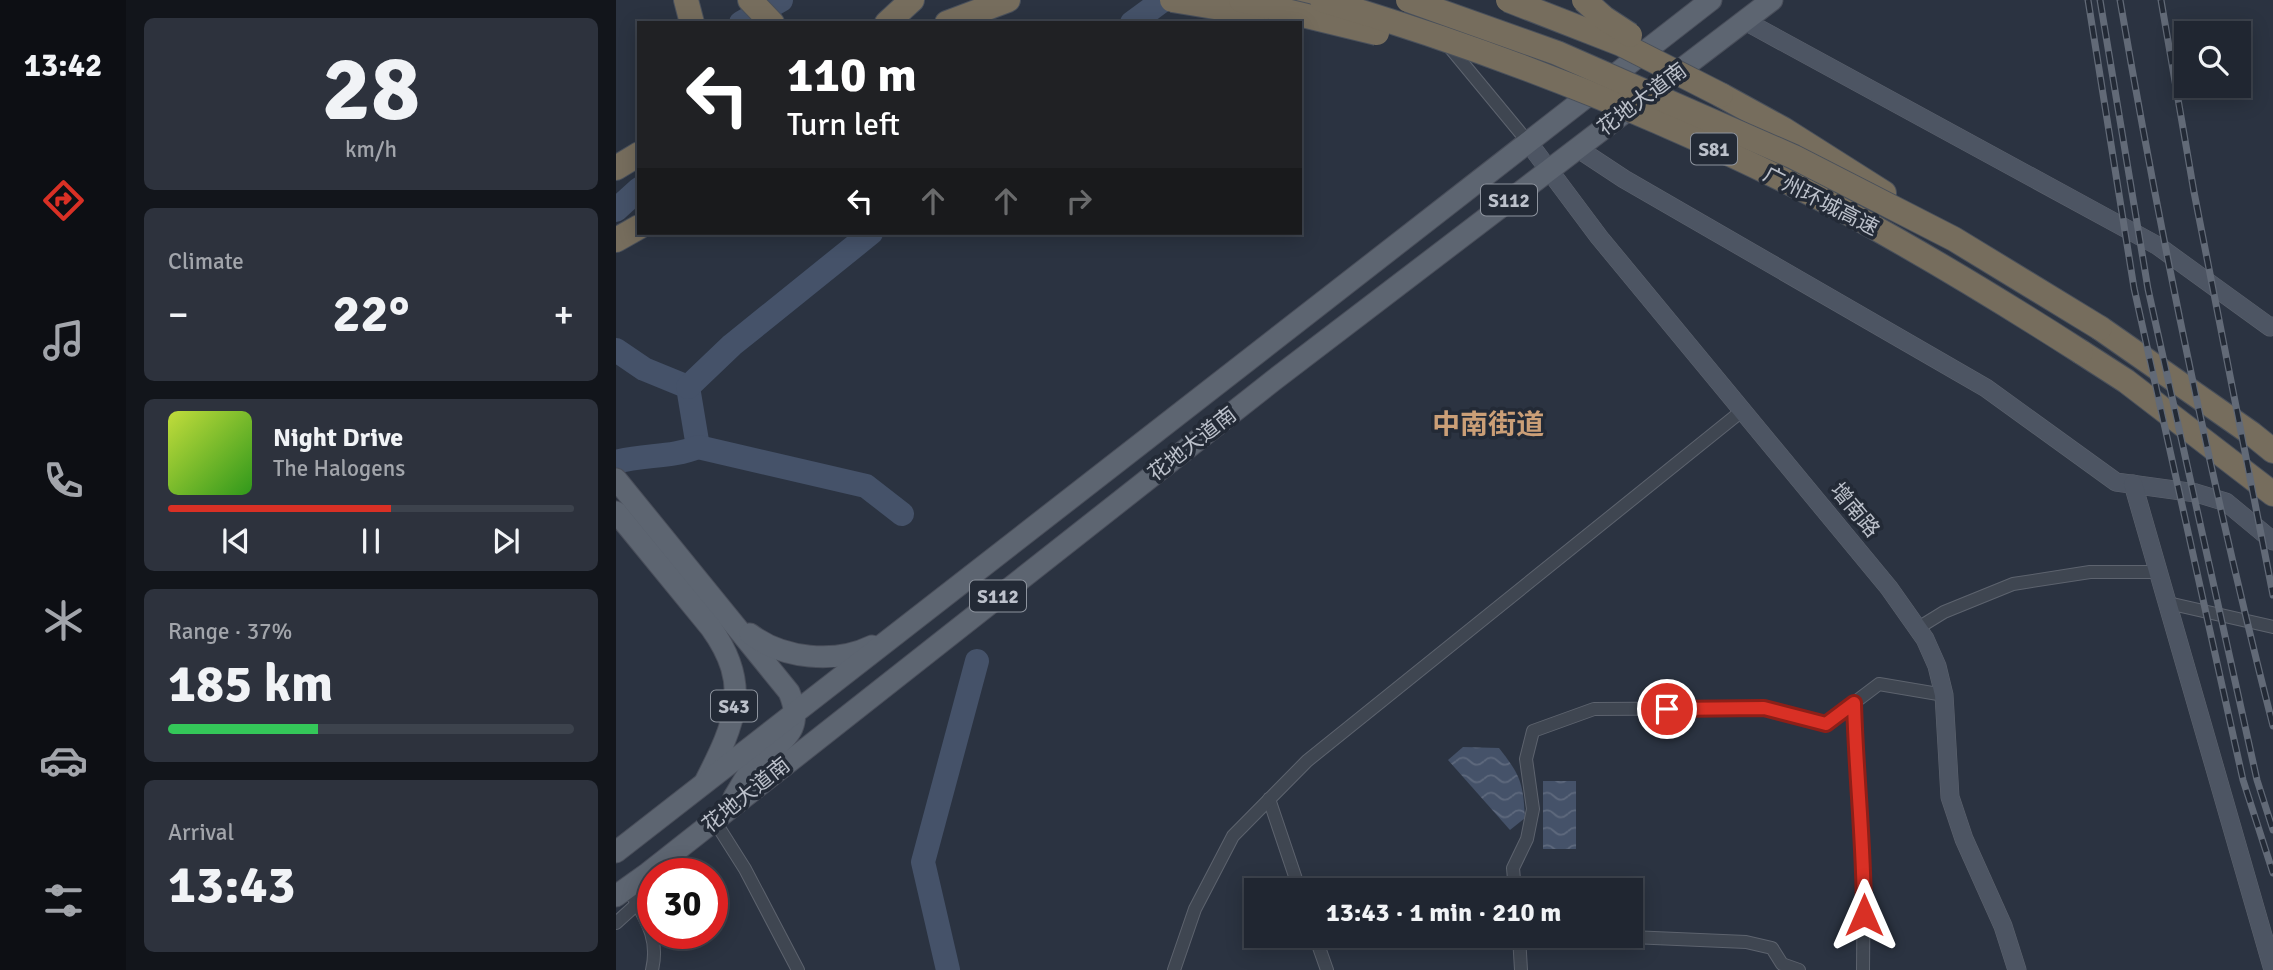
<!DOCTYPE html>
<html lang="en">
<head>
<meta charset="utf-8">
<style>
  body { margin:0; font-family:Signika,"Noto Sans SC",sans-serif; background:#2d323d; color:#f1f3f6; height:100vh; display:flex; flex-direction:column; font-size:26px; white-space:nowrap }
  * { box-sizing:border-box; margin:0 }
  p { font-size:23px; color:#a2a5ab }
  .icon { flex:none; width:38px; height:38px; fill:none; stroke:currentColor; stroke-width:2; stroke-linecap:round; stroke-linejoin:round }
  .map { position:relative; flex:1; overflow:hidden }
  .panel { display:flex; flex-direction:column; gap:18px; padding:18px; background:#12151b; width:490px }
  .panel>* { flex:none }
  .hud { position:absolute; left:21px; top:21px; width:665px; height:214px; border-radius:0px; box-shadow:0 4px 18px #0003,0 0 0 2px #3d434d; background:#202124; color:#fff; overflow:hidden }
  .buttons { position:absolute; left:1558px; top:21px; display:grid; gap:14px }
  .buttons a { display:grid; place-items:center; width:77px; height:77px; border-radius:0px; background:#202631; box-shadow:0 4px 18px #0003,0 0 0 2px #3d434d; font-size:35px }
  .speed { position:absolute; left:21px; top:858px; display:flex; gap:14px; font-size:35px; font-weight:700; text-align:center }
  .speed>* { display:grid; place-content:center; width:91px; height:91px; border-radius:50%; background:#202631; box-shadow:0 4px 18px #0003,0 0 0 2px #3d434d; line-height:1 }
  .speed .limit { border:10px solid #d22; background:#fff; color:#111 }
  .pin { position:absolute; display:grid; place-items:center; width:60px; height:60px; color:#fff; margin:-30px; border:4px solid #fff; border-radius:50%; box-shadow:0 2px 7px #0007 }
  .me { position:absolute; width:77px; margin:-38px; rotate:0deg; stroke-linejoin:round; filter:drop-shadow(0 0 5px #0008) }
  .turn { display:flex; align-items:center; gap:24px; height:147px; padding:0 35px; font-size:32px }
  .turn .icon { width:91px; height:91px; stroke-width:2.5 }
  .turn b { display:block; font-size:49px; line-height:60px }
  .lanes { display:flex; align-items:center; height:66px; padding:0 35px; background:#0003; justify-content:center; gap:35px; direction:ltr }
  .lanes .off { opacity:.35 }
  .big { font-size:52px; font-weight:800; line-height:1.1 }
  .panel .tile { flex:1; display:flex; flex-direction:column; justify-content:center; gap:10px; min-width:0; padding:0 24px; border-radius:10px; background:#2d323d }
  .panel .dial { align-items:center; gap:0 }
  .dial b { font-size:91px; line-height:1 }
  .song { display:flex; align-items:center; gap:21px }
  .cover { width:84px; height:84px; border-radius:10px; background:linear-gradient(135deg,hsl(70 70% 55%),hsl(110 70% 35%)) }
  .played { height:7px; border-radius:4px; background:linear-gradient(90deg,#d93025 55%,#3d434d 55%) }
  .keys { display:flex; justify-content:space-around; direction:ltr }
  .heat { display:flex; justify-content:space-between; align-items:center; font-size:38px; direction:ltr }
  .charge { height:10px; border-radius:5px; background:linear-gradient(90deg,#34c759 37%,#3d434d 0) }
  .trip { position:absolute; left:628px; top:878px; width:399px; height:70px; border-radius:0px; background:#202631; box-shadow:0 4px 18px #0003,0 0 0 2px #3d434d; font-weight:800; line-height:70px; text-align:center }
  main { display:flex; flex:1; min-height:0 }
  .menu { display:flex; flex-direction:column; width:126px; justify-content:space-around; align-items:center; background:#0d0f14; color:#a2a5ab }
  .menu .icon { width:49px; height:49px }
  .menu .on { color:#d93025 }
  .menu b { font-size:32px; color:#f1f3f6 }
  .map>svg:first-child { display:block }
  .water { fill:url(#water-waves) }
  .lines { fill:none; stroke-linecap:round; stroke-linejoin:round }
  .river { stroke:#455269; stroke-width:24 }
  .street-casing { stroke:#5d636e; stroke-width:14 }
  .secondary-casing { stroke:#5d636e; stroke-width:19 }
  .primary-casing { stroke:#494e5a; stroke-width:23 }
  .highway-casing { stroke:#49505b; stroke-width:26 }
  .street { stroke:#3f4651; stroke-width:12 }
  .secondary { stroke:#4d5563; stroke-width:18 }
  .primary { stroke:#5d6571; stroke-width:21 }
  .highway { stroke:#766d5d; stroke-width:24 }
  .rail-casing { stroke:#626a77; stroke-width:7 }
  .rail { stroke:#232a36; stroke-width:4.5; stroke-dasharray:13; stroke-linecap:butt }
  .highway-bridge-casing { stroke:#49505b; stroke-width:26; stroke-linecap:butt }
  .highway-bridge { stroke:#766d5d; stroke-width:24 }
  .route-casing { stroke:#8d1f18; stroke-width:18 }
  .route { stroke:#d93025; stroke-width:12 }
  .labels { text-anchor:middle; stroke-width:7; stroke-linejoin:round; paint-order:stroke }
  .shield { fill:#232a36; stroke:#8e949e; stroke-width:2 }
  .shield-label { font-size:19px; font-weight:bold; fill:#bcc1cb }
  .street-label { font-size:21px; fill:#bcc1cb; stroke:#232a36 }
  .district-label { font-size:28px; font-weight:bold; fill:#cb9f77; stroke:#232a36 }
</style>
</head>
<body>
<main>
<nav class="menu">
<b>13:42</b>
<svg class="icon on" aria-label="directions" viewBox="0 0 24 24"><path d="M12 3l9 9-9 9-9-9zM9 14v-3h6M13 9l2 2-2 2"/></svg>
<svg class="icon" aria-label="music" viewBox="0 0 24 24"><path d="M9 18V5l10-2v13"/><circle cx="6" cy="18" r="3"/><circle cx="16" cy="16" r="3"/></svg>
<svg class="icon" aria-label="phone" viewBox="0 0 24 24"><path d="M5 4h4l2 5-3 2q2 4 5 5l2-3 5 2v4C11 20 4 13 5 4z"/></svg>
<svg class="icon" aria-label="climate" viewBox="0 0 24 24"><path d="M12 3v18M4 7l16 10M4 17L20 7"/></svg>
<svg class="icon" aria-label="car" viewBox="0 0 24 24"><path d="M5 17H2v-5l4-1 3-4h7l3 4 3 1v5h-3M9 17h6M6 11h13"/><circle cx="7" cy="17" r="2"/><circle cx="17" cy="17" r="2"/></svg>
<svg class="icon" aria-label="filters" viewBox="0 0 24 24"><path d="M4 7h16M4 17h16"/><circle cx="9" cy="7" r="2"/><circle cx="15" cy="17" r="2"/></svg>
</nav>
<section class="panel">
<div class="tile dial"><b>28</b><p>km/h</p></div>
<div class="tile"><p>Climate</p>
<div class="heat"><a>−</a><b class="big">22°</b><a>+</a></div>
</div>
<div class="tile">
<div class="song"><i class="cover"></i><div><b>Night Drive</b><p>The Halogens</p></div></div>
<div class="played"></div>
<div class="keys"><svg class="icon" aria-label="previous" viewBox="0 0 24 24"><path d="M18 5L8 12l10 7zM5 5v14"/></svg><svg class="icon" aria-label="pause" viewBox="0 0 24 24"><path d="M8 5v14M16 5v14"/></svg><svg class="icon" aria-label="next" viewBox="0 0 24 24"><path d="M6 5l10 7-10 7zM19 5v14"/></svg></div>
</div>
<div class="tile"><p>Range · 37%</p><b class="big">185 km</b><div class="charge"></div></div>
<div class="tile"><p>Arrival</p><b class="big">13:43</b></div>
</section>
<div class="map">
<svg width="1657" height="970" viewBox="0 0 1657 970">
  <defs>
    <pattern id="water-waves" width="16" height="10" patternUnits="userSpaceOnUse" patternTransform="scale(1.75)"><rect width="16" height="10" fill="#455269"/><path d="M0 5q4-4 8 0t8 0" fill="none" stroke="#5e697d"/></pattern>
  </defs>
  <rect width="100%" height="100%" fill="#2b3341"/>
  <g class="water">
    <path d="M847 747 883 748C905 776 907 783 909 818L894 830 832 760Z"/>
    <rect x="927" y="781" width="33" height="68"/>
  </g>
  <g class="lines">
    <g class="river">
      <path d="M125 23 165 0"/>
      <path d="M516 23 547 0"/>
      <path d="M0 210 23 189"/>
      <path d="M0 350 28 369 72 387 82 447"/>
      <path d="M72 387 116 345 255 233"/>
      <path d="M0 462C27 454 56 458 82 447L250 486 286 514"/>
      <path d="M332 970 307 862 361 661"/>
    </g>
    <defs>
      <g id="street">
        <path d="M831 44 912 142"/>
        <path d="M1552 603 1657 627"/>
        <path d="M1302 628 1328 612 1397 584 1474 572H1542"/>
        <path d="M1238 703 1239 751 1248 859 1247 970"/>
        <path d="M653 799 684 891"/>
        <path d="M98 820 129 869 182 970"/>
        <path d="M12 888C28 917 44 936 36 970"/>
        <path d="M899 891 897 868 911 839 917 809 910 759 917 731 978 709 1148 708 1210 724 1263 684 1328 695"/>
        <path d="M0 923 21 904"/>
        <path d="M699 936 711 970"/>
        <path d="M903 936 905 970"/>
        <path d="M992 936 1130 942 1156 948 1166 964 1183 970"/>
        <path d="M558 970 579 909 617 836 691 761 1127 410"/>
      </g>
      <g id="secondary">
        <path d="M1129 21 1542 246 1654 327 1657 326"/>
        <path d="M912 142 983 237 1273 588 1309 639 1321 666 1328 695 1334 797 1348 839 1387 926 1401 970"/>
        <path d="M961 148 1008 179 1370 388 1500 482 1580 493 1610 502 1657 541"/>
        <path d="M1517 484 1657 970"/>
      </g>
      <g id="primary">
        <path d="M0 479 173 692C192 737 159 741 136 769 129 777 124 788 118 797"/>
        <path d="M0 512 95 628C136 685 119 723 90 780"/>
        <path d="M134 634C167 659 219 664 256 646"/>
        <path d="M0 852 1095 0"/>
        <path d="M0 896 32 873 658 380 1156 0"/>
      </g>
      <g id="highway">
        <path d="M70 0 76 23"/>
        <path d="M134 0 156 23"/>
        <path d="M271 23 296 0"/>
        <path d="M331 23 392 0"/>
        <path d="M658 23 688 0"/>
        <path d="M1105 95 1167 129 1268 193"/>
        <path d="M0 168 23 154"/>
        <path d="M0 240 23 227"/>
        <path d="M1484 328 1636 434 1657 451"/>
        <path d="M1465 352 1510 381 1657 494"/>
      </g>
    </defs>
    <use href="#street" class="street-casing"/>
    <use href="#secondary" class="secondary-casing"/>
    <use href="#primary" class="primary-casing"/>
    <use href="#highway" class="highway-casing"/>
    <use href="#street" class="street"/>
    <use href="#secondary" class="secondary"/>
    <use href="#primary" class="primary"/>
    <use href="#highway" class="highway"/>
    <defs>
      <g id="rail">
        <path d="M1472 0 1518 288 1627 780 1657 873"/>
        <path d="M1484 0 1532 289 1641 780 1657 830"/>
        <path d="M1504 0C1546 244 1596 487 1657 726"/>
        <path d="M1545 0 1578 192 1657 595"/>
      </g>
    </defs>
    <use href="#rail" class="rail-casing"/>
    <use href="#rail" class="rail"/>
    <defs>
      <g id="highway-bridge">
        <path d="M556 0 641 14"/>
        <path d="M625 0 761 33"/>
        <path d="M706 0C888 54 1066 125 1234 214 1313 257 1390 304 1465 352"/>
        <path d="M792 0 941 53 1178 157 1338 239 1484 328"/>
        <path d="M892 0 1005 44 1105 95"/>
        <path d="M968 0 988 18 1014 35"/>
      </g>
    </defs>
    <use href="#highway-bridge" class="highway-bridge-casing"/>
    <use href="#highway-bridge" class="highway-bridge"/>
  </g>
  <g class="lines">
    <defs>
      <path id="route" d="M1051 709 1148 708 1210 724 1238 703C1240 774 1248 844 1248 915"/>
    </defs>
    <use href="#route" class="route-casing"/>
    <use href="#route" class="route"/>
  </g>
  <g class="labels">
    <g class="shield">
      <rect x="1075" y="133.5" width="46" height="31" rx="5"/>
      <rect x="865" y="184.5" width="56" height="31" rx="5"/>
      <rect x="354" y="580.5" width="56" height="31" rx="5"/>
      <rect x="95" y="690.5" width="46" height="31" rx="5"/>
    </g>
    <g class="shield-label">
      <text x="1098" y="156">S81</text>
      <text x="893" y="207">S112</text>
      <text x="382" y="603">S112</text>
      <text x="118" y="713">S43</text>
    </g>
    <g class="street-label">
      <text transform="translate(1026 99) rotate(-37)" y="7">花地大道南</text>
      <text transform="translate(1205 201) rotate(27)" y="7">广州环城高速</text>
      <text transform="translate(576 444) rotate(-38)" y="7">花地大道南</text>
      <text transform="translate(1239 510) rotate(50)" y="7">增南路</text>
      <text transform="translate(130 795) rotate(-39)" y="7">花地大道南</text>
    </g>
    <g class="district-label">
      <text x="872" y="434">中南街道</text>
    </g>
  </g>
</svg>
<div class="buttons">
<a><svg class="icon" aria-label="search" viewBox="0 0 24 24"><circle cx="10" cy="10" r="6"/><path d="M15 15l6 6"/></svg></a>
</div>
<div class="speed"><div class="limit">30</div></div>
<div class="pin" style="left:1051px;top:709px;background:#d93025"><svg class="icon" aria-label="arrive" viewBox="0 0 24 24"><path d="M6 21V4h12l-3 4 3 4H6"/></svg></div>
<svg class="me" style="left:1248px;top:915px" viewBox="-20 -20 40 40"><path d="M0-17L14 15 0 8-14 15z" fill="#d93025" stroke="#fff" stroke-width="4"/></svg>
<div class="trip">13:43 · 1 min · 210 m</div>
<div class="hud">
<div class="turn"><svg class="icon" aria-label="left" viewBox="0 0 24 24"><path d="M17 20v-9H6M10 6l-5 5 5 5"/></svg><div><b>110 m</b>Turn left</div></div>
<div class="lanes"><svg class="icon" aria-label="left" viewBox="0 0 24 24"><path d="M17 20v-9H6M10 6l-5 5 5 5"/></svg><svg class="icon off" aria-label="ahead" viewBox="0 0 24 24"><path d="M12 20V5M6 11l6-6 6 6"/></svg><svg class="icon off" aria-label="ahead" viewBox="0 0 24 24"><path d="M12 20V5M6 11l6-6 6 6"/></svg><svg class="icon off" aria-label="right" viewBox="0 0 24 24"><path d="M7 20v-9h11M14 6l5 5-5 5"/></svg></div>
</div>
</div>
</main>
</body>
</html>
